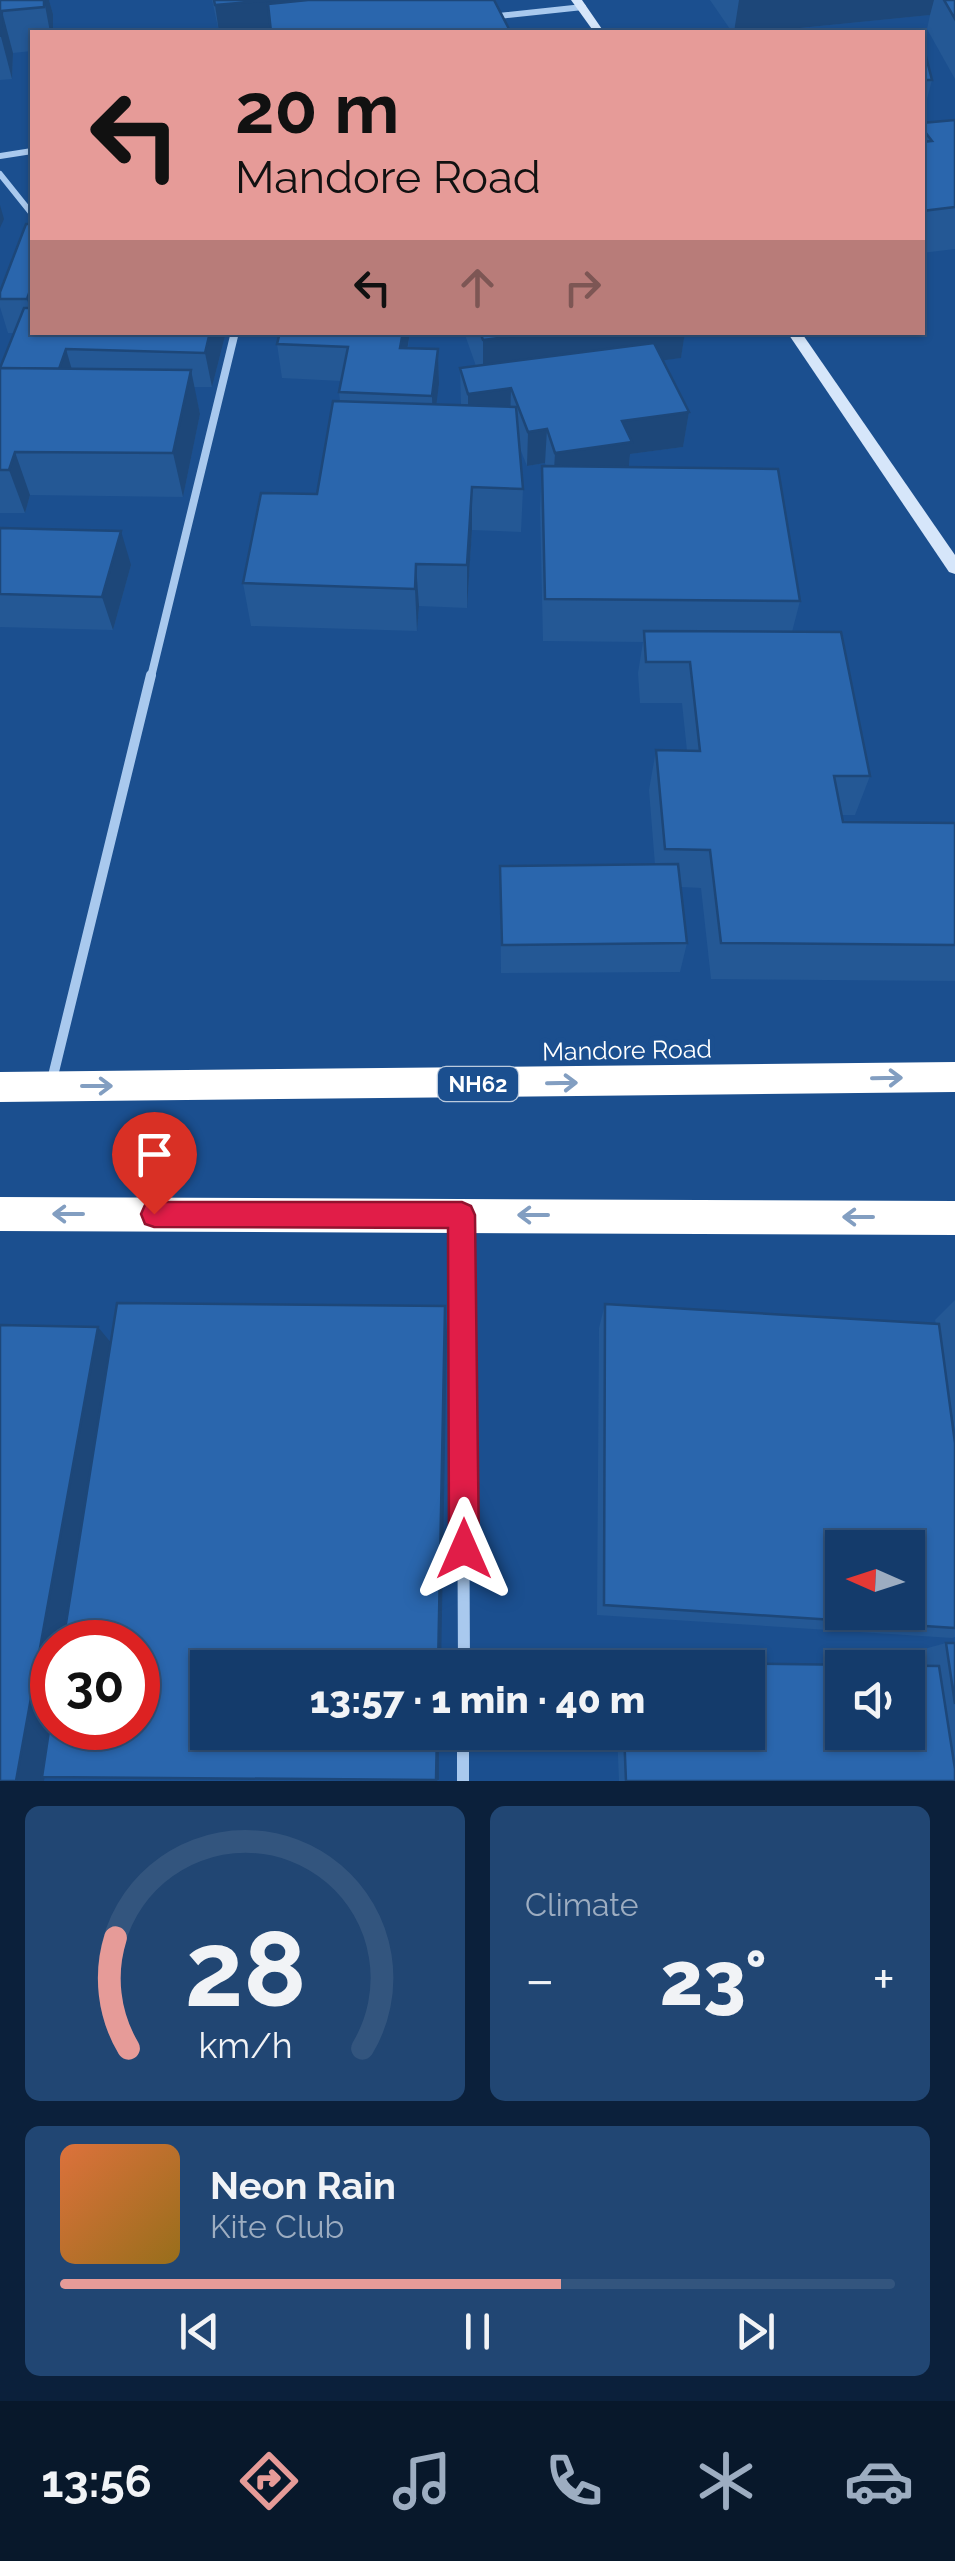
<!DOCTYPE html>
<html lang="en">
<head>
<meta charset="utf-8">
<style>
  body { margin:0; font-family:Raleway,sans-serif; background:#214673; color:#f1f3f6; height:100vh; display:flex; flex-direction:column; font-size:38px; white-space:nowrap }
  * { box-sizing:border-box; margin:0 }
  p { font-size:32px; color:#9dadc1 }
  .icon { flex:none; width:55px; height:55px; fill:none; stroke:currentColor; stroke-width:2; stroke-linecap:round; stroke-linejoin:round }
  .map { position:relative; height:1781px; overflow:hidden }
  .panel { display:flex; flex-direction:column; gap:25px; padding:25px; background:#0b203b; flex:1 }
  .panel>* { flex:none }
  .banner { position:absolute; left:30px; top:30px; width:895px; height:305px; border-radius:0px; box-shadow:0 2px 8px #0004,0 0 0 2px #33557e; background:#e69b98; color:#111; overflow:hidden }
  .needle { width:65px; rotate:273deg }
  .buttons { position:absolute; left:825px; top:1530px; display:grid; gap:20px }
  .buttons a { display:grid; place-items:center; width:100px; height:100px; border-radius:0px; background:#143b6b; box-shadow:0 2px 8px #0004,0 0 0 2px #33557e; font-size:50px }
  .speed { position:absolute; left:30px; top:1620px; display:flex; gap:20px; font-size:50px; font-weight:700; text-align:center }
  .speed>* { display:grid; place-content:center; width:130px; height:130px; border-radius:50%; background:#143b6b; box-shadow:0 2px 8px #0004,0 0 0 2px #33557e; line-height:1 }
  .speed .limit { border:15px solid #d22; background:#fff; color:#111 }
  .pin { position:absolute; display:grid; place-items:center; width:85px; height:85px; color:#fff; margin:-102px -42px; border-radius:50% 50% 50% 0; rotate:-45deg; box-shadow:0 0 10px #0007 }
  .pin .icon { rotate:45deg }
  .me { position:absolute; width:110px; margin:-55px; rotate:0deg; stroke-linejoin:round; filter:drop-shadow(0 0 8px #0008) }
  .turn { display:flex; align-items:center; gap:35px; height:210px; padding:0 40px; font-size:45px }
  .turn .icon { width:130px; height:130px; stroke-width:2.5 }
  .turn b { display:block; font-size:70px; line-height:85px }
  .lanes { display:flex; align-items:center; height:95px; padding:0 40px; background:#0003; justify-content:center; gap:50px; direction:ltr }
  .lanes .off { opacity:.35 }
  .big { font-size:75px; font-weight:800; line-height:1.1 }
  .panel .card { flex:1; display:flex; flex-direction:column; justify-content:center; gap:15px; min-width:0; padding:0 35px; border-radius:15px; background:#214673 }
  .panel .dial { align-items:center; gap:0 }
  .dial svg { height:260px; overflow:visible; fill:none; stroke:#33557e; stroke-width:7; stroke-linecap:round; text-anchor:middle }
  .dial text { fill:#f1f3f6; stroke:none }
  .song { display:flex; align-items:center; gap:30px }
  .cover { width:120px; height:120px; border-radius:15px; background:linear-gradient(135deg,hsl(20 70% 55%),hsl(40 70% 35%)) }
  .played { height:10px; border-radius:5px; background:linear-gradient(90deg,#e69b98 60%,#33557e 60%) }
  .keys { display:flex; justify-content:space-around; direction:ltr }
  .heat { display:flex; justify-content:space-between; align-items:center; font-size:55px; direction:ltr }
  .panel .tiles { flex:1; display:grid; gap:25px; grid-template-columns:1fr 1fr }
  .card:last-child { grid-column:span 2 }
  .trip { position:absolute; left:190px; top:1650px; width:575px; height:100px; border-radius:0px; background:#143b6b; box-shadow:0 2px 8px #0004,0 0 0 2px #33557e; font-weight:800; line-height:100px; text-align:center }
  .menu { display:flex; height:160px; justify-content:space-around; align-items:center; background:#08182b; color:#9dadc1 }
  .menu .icon { width:70px; height:70px }
  .menu .selected { color:#e69b98 }
  .menu b { font-size:45px; color:#f1f3f6 }
  .map>svg:first-child { display:block }
  .lines { fill:none; stroke-linecap:round; stroke-linejoin:round }
  .street-far3 { stroke:#a9c9ee; stroke-width:6 }
  .street-far2 { stroke:#a9c9ee; stroke-width:8 }
  .street-far1 { stroke:#a9c9ee; stroke-width:10 }
  .street { stroke:#a9c9ee; stroke-width:12 }
  .secondary { fill:#d6e6fa; fill-rule:evenodd }
  .highway { fill:#fff; fill-rule:evenodd }
  .wall { fill:#245895 }
  .shaded-wall { fill:#1d4779 }
  .building { fill:#2a66ad; stroke:#1d4779; stroke-width:2.5; fill-rule:evenodd }
  .oneway { stroke:#829ec1 }
  .route { fill:#e11d48; stroke:#92132f; stroke-width:2.5 }
  .labels { text-anchor:middle; stroke-width:10; stroke-linejoin:round; paint-order:stroke }
  .shield { fill:#1b4f8f; stroke:#bbcadd; stroke-width:2.5 }
  .shield-label { font-size:22px; font-weight:bold; fill:#fff }
  .street-label { font-size:25px; fill:#fff; stroke:#1b4f8f }
</style>
</head>
<body>
<div class="map">
<svg width="955" height="1781" viewBox="0 0 955 1781">
  <rect width="100%" height="100%" fill="#1b4f8f"/>
  <g class="lines">
    <g class="street-far3">
      <path d="M489 17 583 7"/>
      <path d="M0 156 32 151"/>
      <path d="M0 174 32 214"/>
    </g>
    <path class="street-far2" d="M151 677 235 332"/>
    <path class="street-far1" d="M51 1084 151 675"/>
    <g class="street">
      <path d="M462 1224 464 1668"/>
      <path d="M463 1732V1781"/>
    </g>
    <g class="secondary">
      <path d="M571 0H582L604 32H594Z"/>
      <path d="M787 332H801L955 555V574L949 572Z"/>
    </g>
    <g class="highway">
      <path d="M955 1062V1092L0 1102V1072Z"/>
      <path d="M0 1197 955 1201V1235L0 1231Z"/>
    </g>
  </g>
  <g class="wall">
    <path d="M0 0H49L53 14V32H32V51L13 53 12 79 0 80Z"/>
    <path d="M212 0H494L510 32H219Z"/>
    <path d="M710 0H955V79L927 29 930 15 759 32H732Z"/>
    <path d="M922 45 932 80 927 99H922Z"/>
    <path d="M955 120V249L922 253V123Z"/>
    <path d="M32 224V332H226L212 387H194L200 414 183 497 30 495 25 513H0V368L14 333H8L0 307V292Z"/>
    <path d="M280 332H410L408 348 438 349 439 384 436 405H461L460 368 476 366 464 332H685L681 358 663 360 689 412 683 447 630 454 629 467 800 601 792 632 870 776 855 815H841L843 822 955 823V981L711 979 701 888 681 887 687 943 680 972 501 973 500 866 655 865 649 790 656 750 687 751 682 703H640L638 673 643 642 543 641 540 510 542 466H546L545 463 527 466 519 446 523 489 521 532 472 530 467 608 419 606 417 631 251 626 243 583 317 494 340 402 339 392 341 381 282 378 277 344Z"/>
    <path d="M0 528 131 565 113 630 0 627Z"/>
    <path d="M955 1300V1431L948 1390 955 1443V1637L952 1638 597 1615 599 1328 605 1304 936 1324 935 1320Z"/>
    <path d="M946 1643H955V1781H619L617 1732H748V1668H615L621 1662 927 1666 924 1649Z"/>
  </g>
  <g class="shaded-wall">
    <path d="M44 0H49L53 14V32H50Z"/>
    <path d="M273 0H345L277 32H219L215 5Z"/>
    <path d="M739 0H934L930 15 759 32H734Z"/>
    <path d="M2 11 13 53 12 79 1 37Z"/>
    <path d="M0 205 4 219 0 228Z"/>
    <path d="M32 285V316L27 299Z"/>
    <path d="M210 332H226L212 387 205 353Z"/>
    <path d="M403 332H410L402 382 400 348Z"/>
    <path d="M543 332H685L681 358 483 384V340Z"/>
    <path d="M66 349 76 384 58 370Z"/>
    <path d="M438 349 439 384 433 431 432 396Z"/>
    <path d="M191 370 200 414 183 497 173 453Z"/>
    <path d="M511 388 510 423 468 429V394Z"/>
    <path d="M689 412 683 447 630 454 628 476 553 487 555 453 622 421Z"/>
    <path d="M547 429 545 463 527 466 528 432Z"/>
    <path d="M15 452 30 495 25 513 9 470Z"/>
    <path d="M472 487V530L467 608V565Z"/>
    <path d="M121 531 131 565 113 630 102 597Z"/>
    <path d="M416 564 419 606 417 631 415 589Z"/>
    <path d="M445 1306 447 1333 441 1668H438Z"/>
    <path d="M98 1327 117 1350 68 1642H52L53 1728 44 1781H16Z"/>
    <path d="M437 1732H439V1780H436Z"/>
  </g>
  <g class="building">
    <path d="M0 0H44V7L2 11 0 37Z"/>
    <path d="M214 0H273L215 5Z"/>
    <path d="M308 0H494L510 31 492 32H271L268 4Z"/>
    <path d="M944 0H955V19Z"/>
    <path d="M922 45H923L932 80H922Z"/>
    <path d="M955 120V207L922 211V142L932 141 922 128V123Z"/>
    <path d="M26 224H32V285L27 299H0V292Z"/>
    <path d="M24 308H32V332H210L205 353 66 349 59 369 0 368Z"/>
    <path d="M280 332H403L400 348 438 349 432 396 339 392 348 347 277 344Z"/>
    <path d="M480 332H543L483 340Z"/>
    <path d="M654 343 689 412 622 421 632 442 555 453 547 429 528 432 511 388 468 394 460 368Z"/>
    <path d="M0 368 191 370 173 453 15 452 9 470H0Z"/>
    <path d="M333 401 516 407 523 489 472 487 467 565 416 564 415 589 243 583 261 493 317 494Z"/>
    <path d="M542 466 778 469 800 601 545 599Z"/>
    <path d="M0 528 121 531 102 597 0 594Z"/>
    <path d="M644 631 841 632 870 776H834L843 822 955 823V945L721 943 710 850 665 849 656 750 700 751 690 662H646Z"/>
    <path d="M678 864 687 943 502 945 500 866Z"/>
    <path d="M117 1303 445 1306 438 1668H208V1732H437L436 1780 42 1777 52 1711V1728H138V1642H63Z"/>
    <path d="M605 1304 939 1324 955 1443V1628L604 1605ZM842 1548H908V1612H842Z"/>
    <path d="M0 1325 98 1327 16 1781H0Z"/>
    <path d="M946 1643H955V1704Z"/>
    <path d="M621 1662 939 1666 955 1769V1781H626L624 1732H748V1668H621ZM842 1668H908V1732H842Z"/>
  </g>
  <defs><path id="oneway-shaft" d="M-6 0H5M1.5-3L5.5 0L1.5 3" fill="none" stroke-width="1.6" stroke-linecap="round" stroke-linejoin="round" transform="scale(2.5)"/></defs>
  <g class="oneway">
    <use href="#oneway-shaft" transform="translate(887 1078) rotate(-1)"/>
    <use href="#oneway-shaft" transform="translate(562 1083) rotate(-1)"/>
    <use href="#oneway-shaft" transform="translate(97 1086)"/>
    <use href="#oneway-shaft" transform="translate(68 1214) rotate(-180)"/>
    <use href="#oneway-shaft" transform="translate(533 1215) rotate(-180)"/>
    <use href="#oneway-shaft" transform="translate(858 1217) rotate(-180)"/>
  </g>
  <path class="route" d="M154 1202H462L471 1206 475 1215 479 1549 475 1560 464 1564 453 1560 449 1549 448 1228 154 1227 145 1224 141 1214 145 1205Z"/>
  <g class="labels">
    <rect class="shield" x="438" y="1067" width="80" height="34" rx="8"/>
    <g class="shield-label">
      <text x="478" y="1092">NH62</text>
    </g>
    <g class="street-label">
      <text transform="translate(627 1050) rotate(-1)" y="9">Mandore Road</text>
    </g>
  </g>
</svg>
<div class="buttons">
<a><svg class="needle" viewBox="-14 -14 28 28"><path d="M0-13l5 13h-10z" fill="#e53935"/><path d="M0 13l5-13h-10z" fill="#9dadc1"/></svg></a>
<a><svg class="icon" aria-label="sound" viewBox="0 0 24 24"><path d="M4 9h4l5-4v14l-5-4H4zM17 9q2 3 0 6"/></svg></a>
</div>
<div class="speed"><div class="limit">30</div></div>
<div class="pin" style="left:154px;top:1214px;background:#d93025"><svg class="icon" aria-label="arrive" viewBox="0 0 24 24"><path d="M6 21V4h12l-3 4 3 4H6"/></svg></div>
<svg class="me" style="left:464px;top:1549px" viewBox="-20 -20 40 40"><path d="M0-17L14 15 0 8-14 15z" fill="#e11d48" stroke="#fff" stroke-width="4"/></svg>
<div class="trip">13:57 · 1 min · 40 m</div>
<div class="banner">
<div class="turn"><svg class="icon" aria-label="left" viewBox="0 0 24 24"><path d="M17 20v-9H6M10 6l-5 5 5 5"/></svg><div><b>20 m</b>Mandore Road</div></div>
<div class="lanes"><svg class="icon" aria-label="left" viewBox="0 0 24 24"><path d="M17 20v-9H6M10 6l-5 5 5 5"/></svg><svg class="icon off" aria-label="ahead" viewBox="0 0 24 24"><path d="M12 20V5M6 11l6-6 6 6"/></svg><svg class="icon off" aria-label="right" viewBox="0 0 24 24"><path d="M7 20v-9h11M14 6l5 5-5 5"/></svg></div>
</div>
</div>
<section class="panel">
<div class="tiles">
<div class="card dial"><svg viewBox="0 0 100 80">
<path d="M14 69A42 42 0 1 1 86 69"/>
<path d="M14 69A42 42 0 0 1 10 35" stroke="#e69b98"/>
<text x="50" y="56" font-size="32" font-weight="700">28</text>
<text x="50" y="72" font-size="11">km/h</text>
</svg></div>
<div class="card"><p>Climate</p>
<div class="heat"><a>−</a><b class="big">23°</b><a>+</a></div>
</div>
<div class="card">
<div class="song"><i class="cover"></i><div><b>Neon Rain</b><p>Kite Club</p></div></div>
<div class="played"></div>
<div class="keys"><svg class="icon" aria-label="previous" viewBox="0 0 24 24"><path d="M18 5L8 12l10 7zM5 5v14"/></svg><svg class="icon" aria-label="pause" viewBox="0 0 24 24"><path d="M8 5v14M16 5v14"/></svg><svg class="icon" aria-label="next" viewBox="0 0 24 24"><path d="M6 5l10 7-10 7zM19 5v14"/></svg></div>
</div>
</div>
</section>
<nav class="menu">
<b>13:56</b>
<svg class="icon selected" aria-label="directions" viewBox="0 0 24 24"><path d="M12 3l9 9-9 9-9-9zM9 14v-3h6M13 9l2 2-2 2"/></svg>
<svg class="icon" aria-label="music" viewBox="0 0 24 24"><path d="M9 18V5l10-2v13"/><circle cx="6" cy="18" r="3"/><circle cx="16" cy="16" r="3"/></svg>
<svg class="icon" aria-label="phone" viewBox="0 0 24 24"><path d="M5 4h4l2 5-3 2q2 4 5 5l2-3 5 2v4C11 20 4 13 5 4z"/></svg>
<svg class="icon" aria-label="climate" viewBox="0 0 24 24"><path d="M12 3v18M4 7l16 10M4 17L20 7"/></svg>
<svg class="icon" aria-label="car" viewBox="0 0 24 24"><path d="M5 17H2v-5l4-1 3-4h7l3 4 3 1v5h-3M9 17h6M6 11h13"/><circle cx="7" cy="17" r="2"/><circle cx="17" cy="17" r="2"/></svg>
</nav>
</body>
</html>
